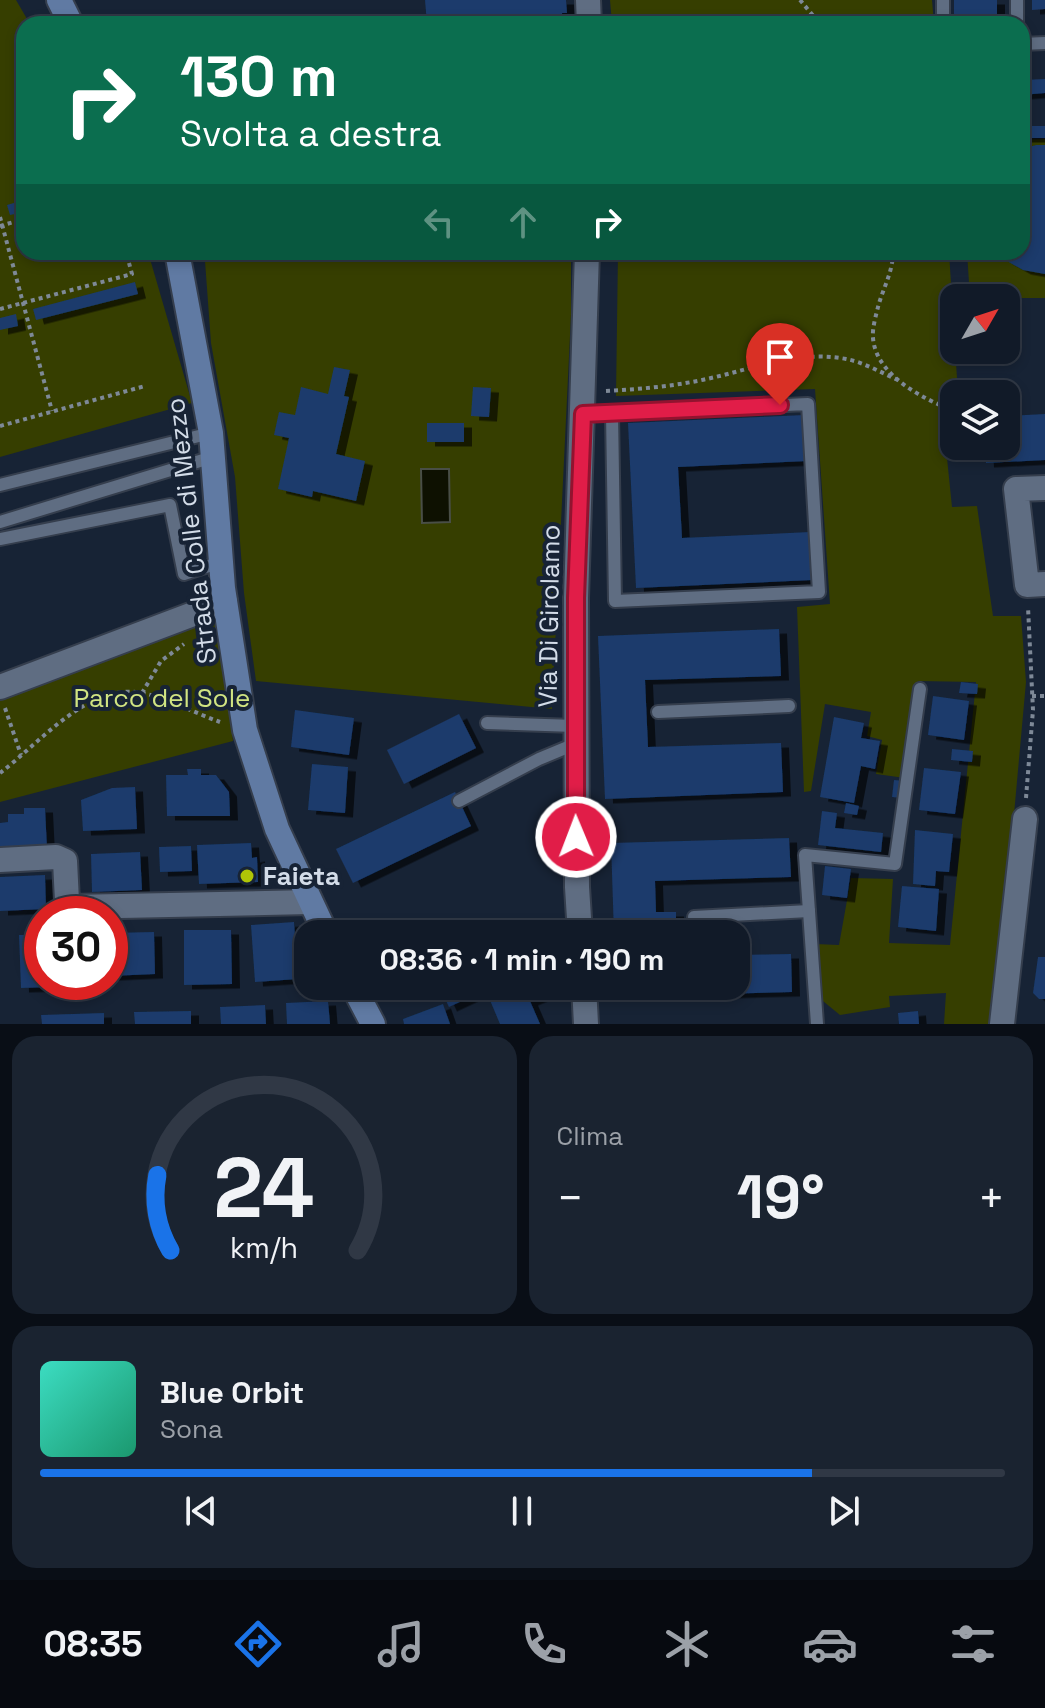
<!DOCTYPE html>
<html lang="it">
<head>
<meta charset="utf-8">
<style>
  body { margin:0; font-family:"Space Grotesk",sans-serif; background:#1a2330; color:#f1f3f6; height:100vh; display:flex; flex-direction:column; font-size:30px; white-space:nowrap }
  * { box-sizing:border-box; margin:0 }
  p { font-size:26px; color:#9ca1a8 }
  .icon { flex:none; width:44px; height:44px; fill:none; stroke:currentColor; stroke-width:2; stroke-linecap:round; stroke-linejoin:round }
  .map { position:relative; height:1024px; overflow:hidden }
  .side { display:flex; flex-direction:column; gap:12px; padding:12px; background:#090e16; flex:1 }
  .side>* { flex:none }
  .guide { position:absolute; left:16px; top:16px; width:1014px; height:244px; border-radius:24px; box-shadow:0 4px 12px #0003,0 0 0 2px #303845; background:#0b6e4f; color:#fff; overflow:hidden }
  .needle { width:52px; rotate:51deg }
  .fabs { position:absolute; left:940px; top:284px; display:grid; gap:16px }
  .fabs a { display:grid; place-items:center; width:80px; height:80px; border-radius:16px; background:#111a28; box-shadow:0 4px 12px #0003,0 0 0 2px #303845; font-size:40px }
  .speed { position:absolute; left:24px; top:896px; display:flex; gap:16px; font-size:40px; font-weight:700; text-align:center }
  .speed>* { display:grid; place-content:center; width:104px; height:104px; border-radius:50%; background:#111a28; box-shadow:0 4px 12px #0003,0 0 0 2px #303845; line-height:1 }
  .speed .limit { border:12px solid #d22; background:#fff; color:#111 }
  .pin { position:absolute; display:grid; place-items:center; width:68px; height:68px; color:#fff; margin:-82px -34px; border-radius:50% 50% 50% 0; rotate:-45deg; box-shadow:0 0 8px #0007 }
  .pin .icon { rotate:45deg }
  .me { position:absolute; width:88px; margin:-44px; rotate:359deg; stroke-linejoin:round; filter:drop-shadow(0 0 6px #0008) }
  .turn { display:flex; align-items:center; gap:28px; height:168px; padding:0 32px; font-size:36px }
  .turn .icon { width:104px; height:104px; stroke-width:2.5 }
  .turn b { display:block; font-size:56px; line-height:68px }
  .lanes { display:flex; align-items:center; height:76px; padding:0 32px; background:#0003; justify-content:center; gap:40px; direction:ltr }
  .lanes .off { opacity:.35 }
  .big { font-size:60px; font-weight:600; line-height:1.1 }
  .side .widget { flex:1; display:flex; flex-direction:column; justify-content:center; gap:12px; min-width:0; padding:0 28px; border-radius:24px; background:#1a2330 }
  .side .dial { align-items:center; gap:0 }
  .dial svg { height:208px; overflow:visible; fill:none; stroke:#303845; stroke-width:7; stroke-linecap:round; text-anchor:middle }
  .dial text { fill:#f1f3f6; stroke:none }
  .song { display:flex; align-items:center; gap:24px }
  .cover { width:96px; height:96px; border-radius:12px; background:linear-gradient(135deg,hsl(170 70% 55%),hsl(160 70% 35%)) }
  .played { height:8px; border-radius:4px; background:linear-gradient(90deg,#1a73e8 80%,#303845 80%) }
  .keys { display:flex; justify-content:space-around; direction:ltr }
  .heat { display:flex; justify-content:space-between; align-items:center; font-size:44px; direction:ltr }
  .side .tiles { flex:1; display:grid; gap:12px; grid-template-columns:1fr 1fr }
  .widget:last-child { grid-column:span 2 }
  .trip { position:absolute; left:294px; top:920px; width:456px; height:80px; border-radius:24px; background:#111a28; box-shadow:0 4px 12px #0003,0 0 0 2px #303845; font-weight:600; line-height:80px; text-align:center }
  .dock { display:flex; height:128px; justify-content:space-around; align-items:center; background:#070a10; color:#9ca1a8 }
  .dock .icon { width:56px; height:56px }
  .dock .active { color:#1a73e8 }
  .dock b { font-size:36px; color:#f1f3f6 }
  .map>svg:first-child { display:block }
  .green { fill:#363e00 }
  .water { fill:#0e1101; stroke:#494e46; stroke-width:2 }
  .building { fill:#1a3b6c; filter:url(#shadow) }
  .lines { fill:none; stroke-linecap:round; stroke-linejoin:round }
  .lane-casing { stroke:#353e4d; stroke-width:16 }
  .street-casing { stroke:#353e4d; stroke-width:28 }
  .secondary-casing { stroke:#353e4d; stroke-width:28 }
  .path { stroke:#7e8997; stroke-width:4; stroke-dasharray:4 4; stroke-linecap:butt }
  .lane { stroke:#5f6d82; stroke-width:12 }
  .street { stroke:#5f6d82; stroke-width:24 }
  .secondary { stroke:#607aa3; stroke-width:24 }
  .route-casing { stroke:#92132f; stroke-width:20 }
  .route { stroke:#e11d48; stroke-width:14 }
  .poi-dot { fill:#afc507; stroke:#172335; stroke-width:3 }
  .labels { text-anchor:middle; stroke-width:8; stroke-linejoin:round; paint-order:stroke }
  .street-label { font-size:26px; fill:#d3dce8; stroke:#172335 }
  .park-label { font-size:26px; fill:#d1e482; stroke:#172335 }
  .poi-label { font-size:26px; font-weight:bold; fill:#d3dce8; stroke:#172335; text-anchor:start }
</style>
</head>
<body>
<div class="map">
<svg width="1045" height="1024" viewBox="0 0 1045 1024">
  <defs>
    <filter id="shadow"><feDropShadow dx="8" dy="4.5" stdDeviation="0" flood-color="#0009"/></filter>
  </defs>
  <rect width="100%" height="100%" fill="#172335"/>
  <g class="green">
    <path d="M0 0H16L30 24H24V252H148L192 403 0 457Z"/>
    <path d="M610 0H932L934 24H612Z"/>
    <path d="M1045 139V298H970L967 252H1022V140Z"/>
    <path d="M201 252H571V315L552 709 256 681 244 593 235 477 211 343 205 261Z"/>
    <path d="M618 252H949L958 394H954V397L941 399 952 507 977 506 993 616H1021L1026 682 995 1024H944L946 993 889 996 890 1007 840 1015 818 997 815 944 839 945 851 878 893 879 889 943 950 945 976 682 918 681 905 778 876 774 882 740 867 736 871 712 825 704 811 791 804 792 797 607 830 604 815 389 616 396Z"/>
    <path d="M219 613 233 741 0 802V698Z"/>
  </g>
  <path class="water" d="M421 469H449L450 522 422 523Z"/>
  <g class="building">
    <path d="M425 0H566L567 13H562L563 24H427Z"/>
    <rect x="954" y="0" width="43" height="16"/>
    <path d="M1032 0H1045V9L1032 10Z"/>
    <path d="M1045 79V93L1022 95V80Z"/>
    <rect x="1022" y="126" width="23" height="12"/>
    <path d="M1036 145H1045V274L1023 270 1005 260 998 252H1022V149Z"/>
    <path d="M24 200V212L10 215 7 205Z"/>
    <path d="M135 282 138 294 36 320 33 309Z"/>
    <path d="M16 314 18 326 0 330V318Z"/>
    <path d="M334 367 350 370 344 396 349 397 336 454 365 461 356 501 313 491 312 497 278 489 289 438 274 435 279 412 295 415 301 387 328 394Z"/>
    <path d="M473 387 491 388 489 417 471 416Z"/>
    <path d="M1045 414V460L986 463 985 446H1006V416Z"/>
    <path d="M805 415 807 461 678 467 682 538 810 532 812 580 636 588 628 423Z"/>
    <rect x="427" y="423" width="37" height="19"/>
    <path d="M779 629 781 676 645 680 648 747 781 743 783 792 605 799 598 636Z"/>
    <path d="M961 682 978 684 977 694 959 693Z"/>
    <path d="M933 696 969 701 964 740 928 735Z"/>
    <path d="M295 710 354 718 349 755 291 747Z"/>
    <path d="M459 714 476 748 404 784 387 750Z"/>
    <path d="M834 717 864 723 861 738 880 741 875 769 861 766 854 803 820 797Z"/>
    <path d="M952 749 973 751 972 762 951 760Z"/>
    <path d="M312 764 348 767 345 813 308 810Z"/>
    <path d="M924 768 961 772 955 814 919 810Z"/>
    <path d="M187 769H201V775H216L229 792 230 816H167L166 775H188Z"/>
    <path d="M894 780 905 781 902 798 892 797Z"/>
    <path d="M135 787 137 829 83 831 81 800 112 788Z"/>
    <path d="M455 792 471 826 353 883 336 849Z"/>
    <path d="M846 803 859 806 857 815 844 813Z"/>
    <path d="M24 808H45L47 849 0 851V823L8 822V814H24Z"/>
    <path d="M822 811 837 813 835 828 883 833 881 852 818 845Z"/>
    <path d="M915 830 953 834 949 872 936 871 935 886 913 884Z"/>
    <path d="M789 838 791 877 655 881 656 912H676V922L656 923V934H614L611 843Z"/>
    <path d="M251 843 252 858 257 857 258 882 199 884 197 845Z"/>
    <path d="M191 846 192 871 160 872 159 847Z"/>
    <path d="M140 852 142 890 92 892 91 854Z"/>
    <path d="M825 866 851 869 847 898 822 895Z"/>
    <path d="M45 875 46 909 0 911V877Z"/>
    <path d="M902 886 939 889 936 931 898 927Z"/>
    <path d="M294 922 298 979 255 982 251 925Z"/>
    <path d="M184 930H231L232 984 184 985Z"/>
    <path d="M154 932 155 974 110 976V933Z"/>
    <path d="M19 935H42V982H81L82 986 21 988Z"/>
    <path d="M791 954 792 992 616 997 615 986H736V955Z"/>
    <path d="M1038 957H1045V999H1039L1033 993Z"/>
    <path d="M439 986H474L477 994 449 1007Z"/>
    <path d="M484 986H547L550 993 530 1001 540 1024H500Z"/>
    <path d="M328 1001 330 1024H287L286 1003Z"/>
    <path d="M443 1004 450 1024H404L403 1019Z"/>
    <path d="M265 1005 266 1024H221L220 1007Z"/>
    <path d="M191 1011V1024H135L134 1012Z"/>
    <path d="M918 1011 919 1024H899L898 1013Z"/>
    <path d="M104 1013V1024H42L41 1015Z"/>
  </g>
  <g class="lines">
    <defs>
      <g id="lane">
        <path d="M943 0V16"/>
        <path d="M1017 0V24"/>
        <path d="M1022 44 1045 43"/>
        <path d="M583 414 808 404 819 592 615 601 612 413"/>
        <path d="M0 485 211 433"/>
        <path d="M0 522 213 457"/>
        <path d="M0 539 170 505 184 574 221 562"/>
        <path d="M658 712 789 706"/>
        <path d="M487 723 575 726"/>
        <path d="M459 801 539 759 575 744"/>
        <path d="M694 917 809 911"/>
        <path d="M817 1024 805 855 895 864 920 689"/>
      </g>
      <g id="street">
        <path d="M588 0 589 24"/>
        <path d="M1045 488 1016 489 1027 585 1045 584"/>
        <path d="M0 687 225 602"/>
        <path d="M0 860 56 857 65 861 67 901 71 907 310 902"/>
        <path d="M580 934 577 887 576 598 587 252"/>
        <path d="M584 986 586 1024"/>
        <path d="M1002 1024 1025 819"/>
      </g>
      <g id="secondary">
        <path d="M59 0 71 24"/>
        <path d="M177 252 211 433 223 588 245 730 277 829 326 934"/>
        <path d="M353 986 373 1024"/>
      </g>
    </defs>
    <use href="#lane" class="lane-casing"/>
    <use href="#street" class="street-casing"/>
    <use href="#secondary" class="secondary-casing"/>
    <g class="path">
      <path d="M800 0 820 24"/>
      <path d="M0 217 52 411"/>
      <path d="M0 226 24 219"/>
      <path d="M893 252C893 272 883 288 878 307 876 315 872 329 873 338 876 376 924 399 954 411"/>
      <path d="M0 309 132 274 126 252"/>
      <path d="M606 391C642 389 677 386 711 378 756 368 799 350 846 359 863 362 882 373 898 380"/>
      <path d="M0 426 145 386"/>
      <path d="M142 693 161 661 184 644"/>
      <path d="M1032 696H1045"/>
      <path d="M5 708 21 755"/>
      <path d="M0 773C39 744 88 682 143 693 169 699 195 713 220 722"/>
      <path d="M1026 798 1033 710 1028 607"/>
    </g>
    <use href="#lane" class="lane"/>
    <use href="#street" class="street"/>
    <use href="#secondary" class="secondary"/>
  </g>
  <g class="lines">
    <defs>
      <path id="route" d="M576 837V598L583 414 780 405"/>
    </defs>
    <use href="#route" class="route-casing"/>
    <use href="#route" class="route"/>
  </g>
  <circle class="poi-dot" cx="247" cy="876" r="8"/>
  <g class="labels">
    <g class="street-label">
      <text transform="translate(191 531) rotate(-97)" y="9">Strada Colle di Mezzo</text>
      <text transform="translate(549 616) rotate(-89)" y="9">Via Di Girolamo</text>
    </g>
    <g class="park-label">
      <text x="162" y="707">Parco del Sole</text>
    </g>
    <g class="poi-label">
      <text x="263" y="885">Faieta</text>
    </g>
  </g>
</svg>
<div class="fabs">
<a><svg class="needle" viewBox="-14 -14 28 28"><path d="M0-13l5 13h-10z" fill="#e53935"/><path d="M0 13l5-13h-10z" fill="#9ca1a8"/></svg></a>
<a><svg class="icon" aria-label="layers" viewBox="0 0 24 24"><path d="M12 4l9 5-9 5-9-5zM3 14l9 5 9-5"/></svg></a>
</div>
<div class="speed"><div class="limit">30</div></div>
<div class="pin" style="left:780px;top:405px;background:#d93025"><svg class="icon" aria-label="arrive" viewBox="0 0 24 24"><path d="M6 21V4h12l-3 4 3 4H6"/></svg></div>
<svg class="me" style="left:576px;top:837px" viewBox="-20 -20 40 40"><circle r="17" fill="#e11d48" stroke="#fff" stroke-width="3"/><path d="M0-11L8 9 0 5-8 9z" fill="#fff"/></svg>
<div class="trip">08:36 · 1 min · 190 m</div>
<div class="guide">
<div class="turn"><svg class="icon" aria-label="right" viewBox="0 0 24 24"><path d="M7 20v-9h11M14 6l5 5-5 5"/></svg><div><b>130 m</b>Svolta a destra</div></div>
<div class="lanes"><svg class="icon off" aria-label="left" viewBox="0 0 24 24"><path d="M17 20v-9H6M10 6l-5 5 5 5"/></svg><svg class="icon off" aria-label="ahead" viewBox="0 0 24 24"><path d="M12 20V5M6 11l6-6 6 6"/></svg><svg class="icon" aria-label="right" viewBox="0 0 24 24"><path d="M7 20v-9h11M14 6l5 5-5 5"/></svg></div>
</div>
</div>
<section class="side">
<div class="tiles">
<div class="widget dial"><svg viewBox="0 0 100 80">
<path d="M14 69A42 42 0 1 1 86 69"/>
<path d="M14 69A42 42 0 0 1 9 40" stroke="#1a73e8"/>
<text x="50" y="56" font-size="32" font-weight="700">24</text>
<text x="50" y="72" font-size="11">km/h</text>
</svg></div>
<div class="widget"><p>Clima</p>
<div class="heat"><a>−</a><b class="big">19°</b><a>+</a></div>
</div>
<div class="widget">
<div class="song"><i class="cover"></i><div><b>Blue Orbit</b><p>Sona</p></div></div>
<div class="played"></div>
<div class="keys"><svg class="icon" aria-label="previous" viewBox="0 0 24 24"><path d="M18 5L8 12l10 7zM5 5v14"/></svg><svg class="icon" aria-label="pause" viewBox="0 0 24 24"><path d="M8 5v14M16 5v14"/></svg><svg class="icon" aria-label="next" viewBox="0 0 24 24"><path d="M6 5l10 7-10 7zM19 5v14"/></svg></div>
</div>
</div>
</section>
<nav class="dock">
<b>08:35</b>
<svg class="icon active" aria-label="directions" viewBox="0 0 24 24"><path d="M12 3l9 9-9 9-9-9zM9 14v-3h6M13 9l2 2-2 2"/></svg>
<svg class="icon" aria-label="music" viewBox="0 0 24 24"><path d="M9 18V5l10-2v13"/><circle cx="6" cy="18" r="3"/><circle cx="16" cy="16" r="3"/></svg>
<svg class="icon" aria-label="phone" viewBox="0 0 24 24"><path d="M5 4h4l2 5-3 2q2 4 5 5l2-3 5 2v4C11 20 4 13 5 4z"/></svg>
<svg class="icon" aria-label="climate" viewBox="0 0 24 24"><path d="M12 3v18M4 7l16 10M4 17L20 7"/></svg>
<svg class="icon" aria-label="car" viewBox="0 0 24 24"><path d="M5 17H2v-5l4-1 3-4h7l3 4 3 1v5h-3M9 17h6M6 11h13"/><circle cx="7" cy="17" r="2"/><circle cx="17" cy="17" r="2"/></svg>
<svg class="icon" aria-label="filters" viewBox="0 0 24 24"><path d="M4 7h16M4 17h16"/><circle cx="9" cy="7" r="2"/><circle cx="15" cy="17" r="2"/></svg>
</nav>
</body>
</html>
